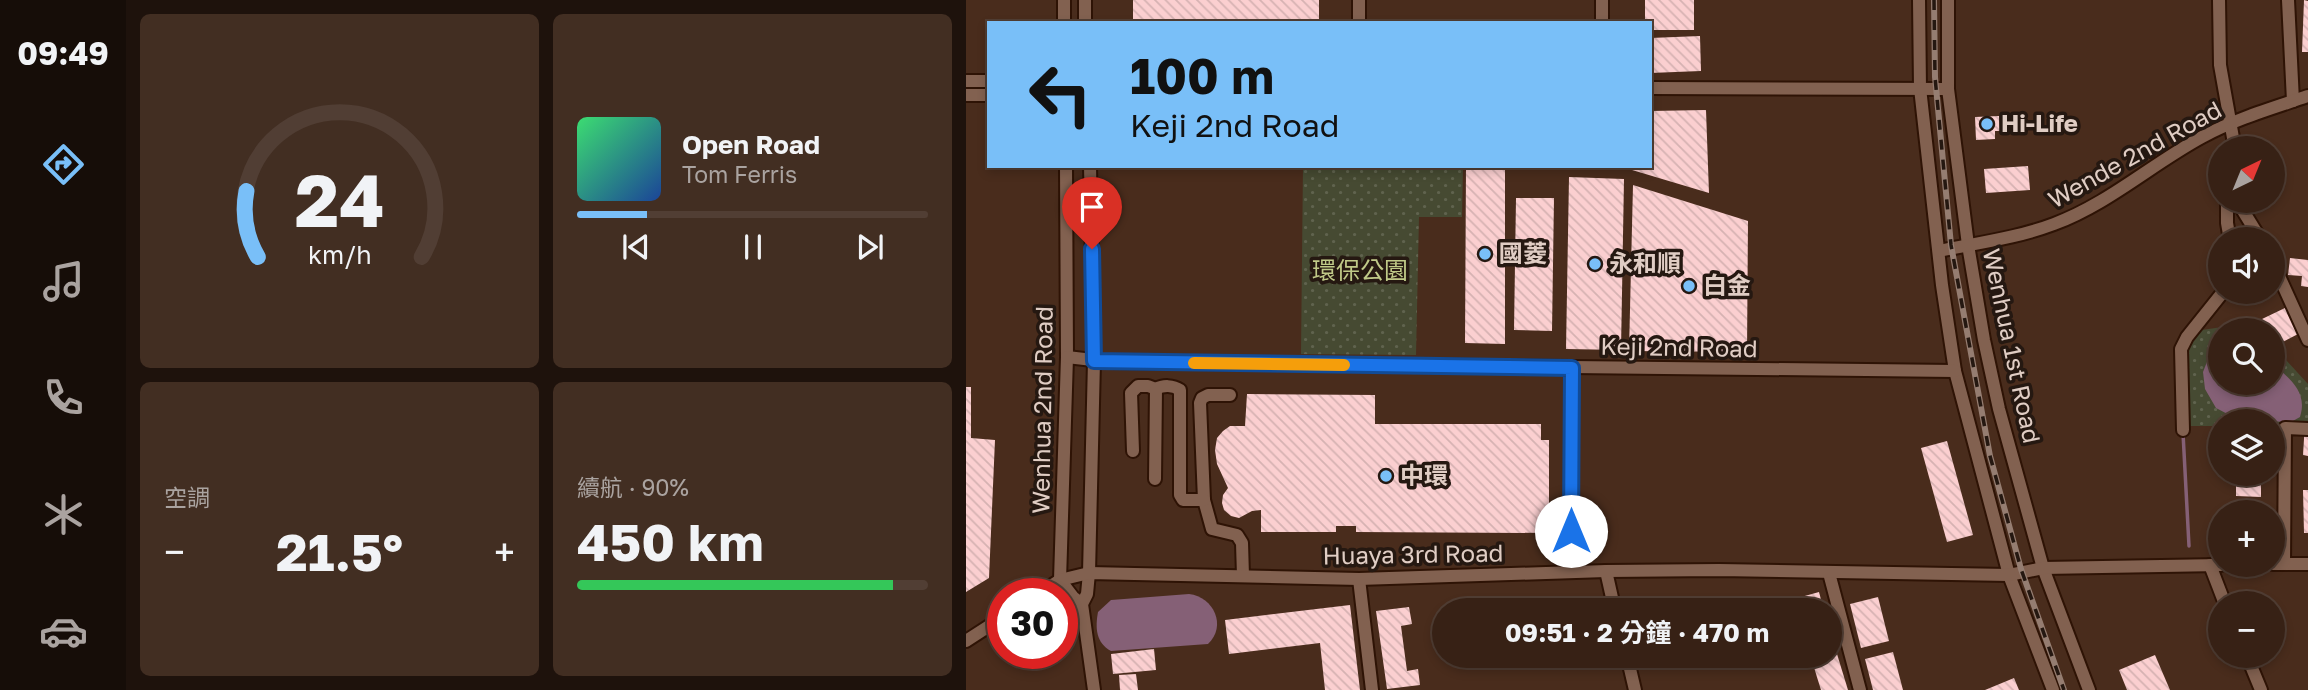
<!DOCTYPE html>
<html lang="zh-TW">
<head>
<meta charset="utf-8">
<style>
  body { margin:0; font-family:"Golos Text","Noto Sans TC",sans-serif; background:#422e22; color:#f1f3f6; height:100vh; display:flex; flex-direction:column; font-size:26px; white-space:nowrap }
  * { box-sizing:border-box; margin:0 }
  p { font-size:23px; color:#aaa3a0 }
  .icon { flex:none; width:38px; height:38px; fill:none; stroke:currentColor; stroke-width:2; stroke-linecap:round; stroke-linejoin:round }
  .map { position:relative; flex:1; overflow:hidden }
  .side { display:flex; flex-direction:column; gap:14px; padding:14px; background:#1e120c; width:840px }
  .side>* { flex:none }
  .guide { position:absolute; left:21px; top:21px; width:665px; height:147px; border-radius:0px; box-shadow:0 4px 10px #0003,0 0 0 2px #513e34; background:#79bff8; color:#111; overflow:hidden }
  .needle { width:46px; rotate:43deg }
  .buttons { position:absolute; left:1242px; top:136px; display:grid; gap:14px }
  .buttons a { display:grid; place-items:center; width:77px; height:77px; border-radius:50%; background:#372115; box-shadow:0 4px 10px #0003,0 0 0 2px #513e34; font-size:35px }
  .speed { position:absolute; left:21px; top:578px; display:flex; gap:14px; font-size:35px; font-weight:700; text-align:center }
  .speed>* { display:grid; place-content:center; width:91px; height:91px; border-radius:50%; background:#372115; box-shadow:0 4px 10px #0003,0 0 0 2px #513e34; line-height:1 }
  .speed .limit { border:10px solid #d22; background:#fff; color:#111 }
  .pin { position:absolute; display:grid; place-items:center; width:60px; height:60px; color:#fff; margin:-72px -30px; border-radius:50% 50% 50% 0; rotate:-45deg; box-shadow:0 0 7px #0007 }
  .pin .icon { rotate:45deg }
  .me { position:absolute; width:77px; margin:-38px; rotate:0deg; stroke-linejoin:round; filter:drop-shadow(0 0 5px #0008) }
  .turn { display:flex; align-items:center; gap:24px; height:147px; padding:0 28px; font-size:32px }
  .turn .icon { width:91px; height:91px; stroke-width:2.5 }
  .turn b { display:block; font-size:49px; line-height:60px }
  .big { font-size:52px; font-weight:700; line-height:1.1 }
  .side .widget { flex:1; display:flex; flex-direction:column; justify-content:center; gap:10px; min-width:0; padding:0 24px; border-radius:10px; background:#422e22 }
  .side .dial { align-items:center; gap:0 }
  .dial svg { height:182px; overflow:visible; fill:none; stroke:#513e34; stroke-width:7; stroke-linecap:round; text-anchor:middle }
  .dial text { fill:#f1f3f6; stroke:none }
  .song { display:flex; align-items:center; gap:21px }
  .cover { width:84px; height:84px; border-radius:10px; background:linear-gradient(135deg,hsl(140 70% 55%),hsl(220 70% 35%)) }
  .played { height:7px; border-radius:4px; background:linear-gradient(90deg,#79bff8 20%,#513e34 20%) }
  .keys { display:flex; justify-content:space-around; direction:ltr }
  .heat { display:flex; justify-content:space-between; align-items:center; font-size:38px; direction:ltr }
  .charge { height:10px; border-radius:5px; background:linear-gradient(90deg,#34c759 90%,#513e34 0) }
  .side .tiles { flex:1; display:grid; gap:14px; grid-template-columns:repeat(2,1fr) }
  .trip { position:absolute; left:466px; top:598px; width:410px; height:70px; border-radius:35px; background:#372115; box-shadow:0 4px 10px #0003,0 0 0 2px #513e34; font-weight:700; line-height:70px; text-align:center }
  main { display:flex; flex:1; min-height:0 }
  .dock { display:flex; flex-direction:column; width:126px; justify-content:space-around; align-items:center; background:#160d08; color:#aaa3a0 }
  .dock .icon { width:49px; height:49px }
  .dock .active { color:#79bff8 }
  .dock b { font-size:32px; color:#f1f3f6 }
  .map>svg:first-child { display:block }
  .park { fill:url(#park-dots) }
  .water { fill:#856076 }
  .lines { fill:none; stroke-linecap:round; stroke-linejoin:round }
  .stream { stroke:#856076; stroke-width:3.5 }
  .building { fill:url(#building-back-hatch) }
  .minor-casing { stroke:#2e1305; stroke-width:16 }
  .minor { stroke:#826150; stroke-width:12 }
  .rail-casing { stroke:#957d71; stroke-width:6 }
  .rail { stroke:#251811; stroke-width:3.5; stroke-dasharray:10; stroke-linecap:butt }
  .route-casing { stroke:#114b97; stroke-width:18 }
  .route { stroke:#1a73e8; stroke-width:12 }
  .slow { stroke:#f59e0b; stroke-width:12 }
  .poi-dot { fill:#79bff8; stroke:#251811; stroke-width:2.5 }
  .labels { text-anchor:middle; stroke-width:7; stroke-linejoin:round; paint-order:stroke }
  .poi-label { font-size:24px; font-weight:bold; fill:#e0cdc4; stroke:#251811; text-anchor:start }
  .street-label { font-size:24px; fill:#e0cdc4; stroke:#251811 }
  .park-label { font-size:24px; fill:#c0ca88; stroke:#251811 }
</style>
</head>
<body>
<main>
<nav class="dock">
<b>09:49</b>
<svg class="icon active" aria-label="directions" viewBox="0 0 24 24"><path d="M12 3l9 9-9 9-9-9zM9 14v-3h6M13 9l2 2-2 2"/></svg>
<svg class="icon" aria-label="music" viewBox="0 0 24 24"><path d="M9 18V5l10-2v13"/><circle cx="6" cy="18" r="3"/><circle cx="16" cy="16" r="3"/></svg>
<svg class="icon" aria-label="phone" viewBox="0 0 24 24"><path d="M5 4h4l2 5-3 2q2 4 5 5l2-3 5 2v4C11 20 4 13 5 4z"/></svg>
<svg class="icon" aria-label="climate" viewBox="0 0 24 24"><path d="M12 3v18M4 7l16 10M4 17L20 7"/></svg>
<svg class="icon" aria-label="car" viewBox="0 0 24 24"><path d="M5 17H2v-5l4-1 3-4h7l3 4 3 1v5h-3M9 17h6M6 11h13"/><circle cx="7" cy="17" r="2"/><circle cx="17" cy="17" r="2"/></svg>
</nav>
<section class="side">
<div class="tiles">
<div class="widget dial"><svg viewBox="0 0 100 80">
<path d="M14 69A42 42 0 1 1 86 69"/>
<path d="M14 69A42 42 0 0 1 9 40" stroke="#79bff8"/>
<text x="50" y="56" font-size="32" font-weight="700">24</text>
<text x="50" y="72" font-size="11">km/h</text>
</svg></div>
<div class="widget">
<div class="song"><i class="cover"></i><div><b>Open Road</b><p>Tom Ferris</p></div></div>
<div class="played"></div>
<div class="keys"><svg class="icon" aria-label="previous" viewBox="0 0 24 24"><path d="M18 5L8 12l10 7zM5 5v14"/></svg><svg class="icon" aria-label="pause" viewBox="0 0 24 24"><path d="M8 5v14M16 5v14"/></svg><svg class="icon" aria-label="next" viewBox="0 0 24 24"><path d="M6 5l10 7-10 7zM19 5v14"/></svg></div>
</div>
<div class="widget"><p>空調</p>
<div class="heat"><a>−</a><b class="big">21.5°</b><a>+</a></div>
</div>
<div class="widget"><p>續航 · 90%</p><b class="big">450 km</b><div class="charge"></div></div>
</div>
</section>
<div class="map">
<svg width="1342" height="690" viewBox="0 0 1342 690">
  <defs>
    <pattern id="park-dots" width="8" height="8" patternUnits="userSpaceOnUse" patternTransform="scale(1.75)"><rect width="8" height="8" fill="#464a32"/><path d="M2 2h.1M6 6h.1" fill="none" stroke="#60634e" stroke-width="1.8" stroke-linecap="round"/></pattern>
    <pattern id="building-back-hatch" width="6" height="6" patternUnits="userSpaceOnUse" patternTransform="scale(1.75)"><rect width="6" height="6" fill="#fbcfd0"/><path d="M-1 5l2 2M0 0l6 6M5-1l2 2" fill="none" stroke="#d6b2b2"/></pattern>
  </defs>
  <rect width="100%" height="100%" fill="#492c1c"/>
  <g class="park">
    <path d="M337 166H497L496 217H453L450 355 335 354Z"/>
    <path d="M1291 322 1297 331H1255V383H1307V346L1342 384V427L1307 426V422H1255V426H1224L1219 353 1229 331Z"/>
  </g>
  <g class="water">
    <path d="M1255 336V383H1307V364C1324 379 1342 392 1334 417L1325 422 1273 420 1250 408 1239 389 1237 372 1246 349Z"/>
    <path d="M223 594C248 597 261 626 242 644L145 651C130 643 129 628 132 612L145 600Z"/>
  </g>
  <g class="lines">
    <path class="stream" d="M1217 433 1223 546"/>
  </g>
  <g class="building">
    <rect x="167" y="0" width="186" height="23"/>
    <path d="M679 0H728V30H684V23H679Z"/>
    <path d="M1338 0 1342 1V52H1336Z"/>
    <path d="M734 36 735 71 684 73V38Z"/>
    <path d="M740 110 743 193 656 167 684 166V111Z"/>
    <path d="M1033 116 1034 131H1029V139L1010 140 1009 117Z"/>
    <path d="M500 166H539V344L499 343Z"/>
    <path d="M1062 166 1064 190 1020 193 1018 169Z"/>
    <path d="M603 177 658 179 655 350 600 349Z"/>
    <path d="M667 185 782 221 781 352 663 351Z"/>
    <path d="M550 198H588L586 331 548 330Z"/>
    <path d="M1324 258 1342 260V287L1335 286 1336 276 1322 275Z"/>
    <path d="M1321 307 1334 333 1309 346 1307 331H1302L1296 319Z"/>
    <path d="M0 387H5V438L29 440 23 578 0 592Z"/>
    <path d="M281 394 409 395V424H575V440H583V533L390 532V526H370V532H295V510L286 511 273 518 265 516 258 510 256 503 257 495 262 488 251 464 249 450 251 438 257 431 264 426H279Z"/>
    <path d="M1339 423H1342V456L1337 455Z"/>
    <path d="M981 441 1007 535 981 542 955 448Z"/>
    <path d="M1270 474H1295V497L1270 496Z"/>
    <path d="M1337 490H1342V533H1338Z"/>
    <path d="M1253 509 1298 510V513H1253Z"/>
    <path d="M853 592 858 611H831L828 599Z"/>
    <path d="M912 597 923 641 895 648 884 604Z"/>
    <path d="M384 605 394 690H359L354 643 263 654 259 620Z"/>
    <path d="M443 607 446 624 435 626 441 671 452 669 454 685 421 689 410 611Z"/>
    <path d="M863 628 870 649 863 650Z"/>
    <path d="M188 649 190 670 147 674 145 654Z"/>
    <path d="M927 652 937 690H907L899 659Z"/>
    <path d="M871 654 882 690H855L846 661Z"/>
    <path d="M1189 655 1204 690H1161L1153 670Z"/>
    <path d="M170 674 172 690H154L153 675Z"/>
    <path d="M1048 678 1053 690H1019Z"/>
  </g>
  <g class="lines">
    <defs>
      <g id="minor">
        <path d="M98 0V23"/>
        <path d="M119 0V23"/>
        <path d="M393 0V23"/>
        <path d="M953 0 954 88 976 285 989 371 1043 575 1087 690"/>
        <path d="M982 0V89L1002 245 1018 340 1033 409 1077 568 1123 690"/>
        <path d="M1253 0 1254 65 1269 149"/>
        <path d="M1322 0 1327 101"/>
        <path d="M636 23V0"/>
        <path d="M0 81H23"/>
        <path d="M684 88 982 89"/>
        <path d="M0 95H23"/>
        <path d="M100 166 101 357 94 580 107 597 116 604"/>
        <path d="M124 166 128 361 123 573 121 594 116 604 128 690"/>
        <path d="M1261 201V223L1264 240"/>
        <path d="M1271 201 1295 240"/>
        <path d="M973 251C1011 243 1051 238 1088 224 1142 204 1186 164 1236 137 1269 119 1307 108 1342 96"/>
        <path d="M1307 263 1342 340"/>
        <path d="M101 357 144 362 989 371"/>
        <path d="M264 395H242L236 398 234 403 238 500 246 529 271 535 276 543 277 576"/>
        <path d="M1217 430 1215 349 1221 337 1257 292"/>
        <path d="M167 451 165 393 172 386H182L190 389"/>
        <path d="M189 479 190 389C197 385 207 385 214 390V495L217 500H238"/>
        <path d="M1307 564H1342"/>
        <path d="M1318 564 1319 428 1342 429"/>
        <path d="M1244 565 1259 604"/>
        <path d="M640 571 649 611"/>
        <path d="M605 572 606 368"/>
        <path d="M863 573 894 690"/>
        <path d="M393 579 406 690"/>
        <path d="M74 593 94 580 123 573 393 579 640 571 753 570 1043 575 1077 568 1255 565"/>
        <path d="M0 641 37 617"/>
        <path d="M661 656 669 690"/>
        <path d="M1281 656 1295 690"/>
      </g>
    </defs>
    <use href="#minor" class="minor-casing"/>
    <use href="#minor" class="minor"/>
    <defs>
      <path id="rail" d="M968 0 969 77 985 245 1024 456 1055 569 1098 690"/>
    </defs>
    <use href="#rail" class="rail-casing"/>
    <use href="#rail" class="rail"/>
  </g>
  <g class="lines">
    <defs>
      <path id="route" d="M126 249 128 361 606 368 605 531"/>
    </defs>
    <use href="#route" class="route-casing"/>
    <use href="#route" class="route"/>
    <path class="slow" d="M228 363 378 365"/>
  </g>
  <g class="poi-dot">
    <circle cx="1021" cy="124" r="7"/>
    <circle cx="519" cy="254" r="7"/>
    <circle cx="629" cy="264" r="7"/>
    <circle cx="723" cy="286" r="7"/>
    <circle cx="420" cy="476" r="7"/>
  </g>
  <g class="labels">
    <g class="poi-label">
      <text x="1035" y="132">Hi-Life</text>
      <text x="533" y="262">國菱</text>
      <text x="643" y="272">永和順</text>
      <text x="737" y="294">白金</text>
      <text x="434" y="484">中環</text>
    </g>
    <g class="street-label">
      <text transform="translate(1169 155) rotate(-29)" y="8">Wende 2nd Road</text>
      <text transform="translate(1045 346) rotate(78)" y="8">Wenhua 1st Road</text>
      <text transform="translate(713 348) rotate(1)" y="8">Keji 2nd Road</text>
      <text transform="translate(77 410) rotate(-89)" y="8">Wenhua 2nd Road</text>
      <text transform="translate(447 555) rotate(-1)" y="8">Huaya 3rd Road</text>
    </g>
    <g class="park-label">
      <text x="394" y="279">環保公園</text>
    </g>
  </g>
</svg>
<div class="buttons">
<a><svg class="needle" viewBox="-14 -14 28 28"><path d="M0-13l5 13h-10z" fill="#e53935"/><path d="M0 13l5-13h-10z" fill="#aaa3a0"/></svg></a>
<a><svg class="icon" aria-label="sound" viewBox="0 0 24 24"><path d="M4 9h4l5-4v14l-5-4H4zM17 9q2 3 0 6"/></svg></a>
<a><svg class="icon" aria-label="search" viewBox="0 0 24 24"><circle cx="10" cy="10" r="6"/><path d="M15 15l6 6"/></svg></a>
<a><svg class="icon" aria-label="layers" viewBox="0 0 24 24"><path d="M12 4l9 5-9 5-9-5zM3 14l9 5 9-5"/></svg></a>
<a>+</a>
<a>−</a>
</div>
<div class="speed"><div class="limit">30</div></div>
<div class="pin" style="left:126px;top:249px;background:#d93025"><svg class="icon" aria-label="arrive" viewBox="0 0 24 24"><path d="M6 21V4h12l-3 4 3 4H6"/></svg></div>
<svg class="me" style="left:605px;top:531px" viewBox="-20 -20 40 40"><circle r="19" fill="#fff"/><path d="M0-13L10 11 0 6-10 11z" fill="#1a73e8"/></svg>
<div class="trip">09:51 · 2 分鐘 · 470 m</div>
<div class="guide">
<div class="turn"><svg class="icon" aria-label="left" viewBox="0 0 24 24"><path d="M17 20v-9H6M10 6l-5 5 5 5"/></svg><div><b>100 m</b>Keji 2nd Road</div></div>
</div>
</div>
</main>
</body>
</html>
